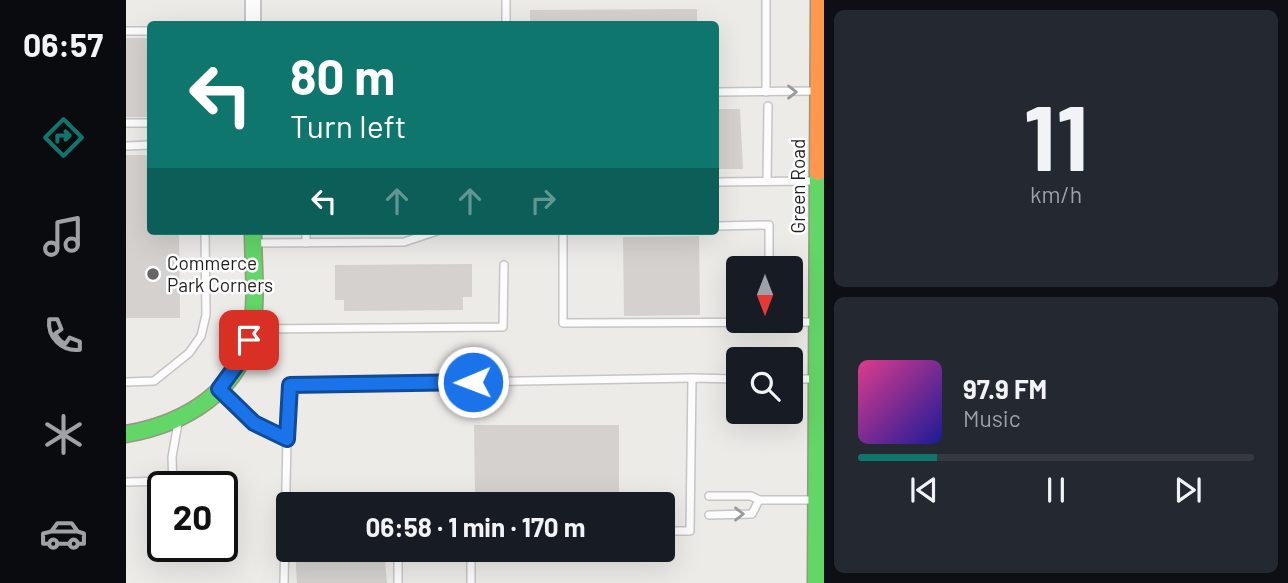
<!DOCTYPE html>
<html lang="en">
<head>
<meta charset="utf-8">
<style>
  body { margin:0; font-family:Barlow,sans-serif; background:#242831; color:#f1f3f6; height:100vh; display:flex; flex-direction:column; font-size:26px; white-space:nowrap }
  * { box-sizing:border-box; margin:0 }
  p { font-size:23px; color:#9ea1a6 }
  .icon { flex:none; width:38px; height:38px; fill:none; stroke:currentColor; stroke-width:2; stroke-linecap:round; stroke-linejoin:round }
  .map { position:relative; flex:1; overflow:hidden }
  .panel { display:flex; flex-direction:column; gap:10px; padding:10px; background:#0d0f14; width:464px }
  .panel>* { flex:none }
  .top-card { position:absolute; left:21px; top:21px; width:572px; height:214px; border-radius:7px; box-shadow:0 7px 28px #0002; background:#0f766e; color:#fff; overflow:hidden }
  .needle { width:46px; rotate:180deg }
  .controls { position:absolute; left:600px; top:256px; display:grid; gap:14px }
  .controls a { display:grid; place-items:center; width:77px; height:77px; border-radius:7px; background:#171b24; box-shadow:0 7px 28px #0002; font-size:35px }
  .speed { position:absolute; left:21px; top:471px; display:flex; gap:14px; font-size:35px; font-weight:700; text-align:center }
  .speed>* { display:grid; place-content:center; width:91px; height:91px; border-radius:50%; background:#171b24; box-shadow:0 7px 28px #0002; line-height:1 }
  .speed .limit { border:4px solid #111; border-radius:10px; background:#fff; color:#111 }
  .pin { position:absolute; display:grid; place-items:center; width:60px; height:60px; color:#fff; margin:-30px; border-radius:14px; box-shadow:0 4px 10px #0006 }
  .me { position:absolute; width:77px; margin:-38px; rotate:269deg; stroke-linejoin:round; filter:drop-shadow(0 0 5px #0008) }
  .turn { display:flex; align-items:center; gap:24px; height:147px; padding:0 28px; font-size:32px }
  .turn .icon { width:91px; height:91px; stroke-width:2.5 }
  .turn b { display:block; font-size:49px; line-height:60px }
  .lanes { display:flex; align-items:center; height:66px; padding:0 28px; background:#0003; justify-content:center; gap:35px; direction:ltr }
  .lanes .off { opacity:.35 }
  .panel .card { flex:1; display:flex; flex-direction:column; justify-content:center; gap:10px; min-width:0; padding:0 24px; border-radius:10px; background:#242831 }
  .panel .dial { align-items:center; gap:0 }
  .dial b { font-size:91px; line-height:1 }
  .song { display:flex; align-items:center; gap:21px }
  .cover { width:84px; height:84px; border-radius:10px; background:linear-gradient(135deg,hsl(330 70% 55%),hsl(240 70% 35%)) }
  .played { height:7px; border-radius:4px; background:linear-gradient(90deg,#0f766e 20%,#363941 20%) }
  .keys { display:flex; justify-content:space-around; direction:ltr }
  .trip { position:absolute; left:150px; top:492px; width:399px; height:70px; border-radius:7px; background:#171b24; box-shadow:0 7px 28px #0002; font-weight:700; line-height:70px; text-align:center }
  main { display:flex; flex:1; min-height:0 }
  .menu { display:flex; flex-direction:column; width:126px; justify-content:space-around; align-items:center; background:#090b0e; color:#9ea1a6 }
  .menu .icon { width:49px; height:49px }
  .menu .current { color:#0f766e }
  .menu b { font-size:32px; color:#f1f3f6 }
  .map>svg:first-child { display:block }
  .building { fill:#d4d1ce }
  .lines { fill:none; stroke-linecap:round; stroke-linejoin:round }
  .lane-casing { stroke:#c6c5c4; stroke-width:10 }
  .street-casing { stroke:#c6c5c4; stroke-width:18 }
  .fast-casing { stroke:#96977f; stroke-width:19 }
  .slow-casing { stroke:#96977f; stroke-width:19 }
  .lane { stroke:#fcfcfc; stroke-width:7 }
  .street { stroke:#fcfcfc; stroke-width:14 }
  .fast { stroke:#63d668; stroke-width:16 }
  .slow { stroke:#ff974d; stroke-width:16 }
  .oneway { stroke:#999 }
  .route-casing { stroke:#114b97; stroke-width:18 }
  .route { stroke:#1a73e8; stroke-width:12 }
  .poi-dot { fill:#676665; stroke:#fff; stroke-width:2.5 }
  .labels { text-anchor:middle; stroke-width:5; stroke-linejoin:round; paint-order:stroke }
  .street-label { font-size:19px; fill:#1f1f1f; stroke:#fff }
  .poi-label { font-size:19px; fill:#1f1f1f; stroke:#fff; text-anchor:start }
</style>
</head>
<body>
<main>
<nav class="menu">
<b>06:57</b>
<svg class="icon current" aria-label="directions" viewBox="0 0 24 24"><path d="M12 3l9 9-9 9-9-9zM9 14v-3h6M13 9l2 2-2 2"/></svg>
<svg class="icon" aria-label="music" viewBox="0 0 24 24"><path d="M9 18V5l10-2v13"/><circle cx="6" cy="18" r="3"/><circle cx="16" cy="16" r="3"/></svg>
<svg class="icon" aria-label="phone" viewBox="0 0 24 24"><path d="M5 4h4l2 5-3 2q2 4 5 5l2-3 5 2v4C11 20 4 13 5 4z"/></svg>
<svg class="icon" aria-label="climate" viewBox="0 0 24 24"><path d="M12 3v18M4 7l16 10M4 17L20 7"/></svg>
<svg class="icon" aria-label="car" viewBox="0 0 24 24"><path d="M5 17H2v-5l4-1 3-4h7l3 4 3 1v5h-3M9 17h6M6 11h13"/><circle cx="7" cy="17" r="2"/><circle cx="17" cy="17" r="2"/></svg>
</nav>
<div class="map">
<svg width="699" height="583" viewBox="0 0 699 583">
  <rect width="100%" height="100%" fill="#edebe8"/>
  <g class="building">
    <path d="M571 9V24H404V10Z"/>
    <rect x="0" y="38" width="24" height="79"/>
    <path d="M590 109H614L617 169H590Z"/>
    <path d="M0 155H24V231H53L54 318H0Z"/>
    <path d="M573 236 574 315 498 316 497 237Z"/>
    <path d="M346 264V297H337V310L218 311V300H209V265Z"/>
    <path d="M348 425H493V494L349 495Z"/>
    <path d="M169 550H258L261 583H171Z"/>
  </g>
  <g class="lines">
    <defs>
      <g id="lane">
        <path d="M380 0V24"/>
        <path d="M640 0V92"/>
        <path d="M0 31H24"/>
        <path d="M590 92 691 91"/>
        <path d="M0 123H24"/>
        <path d="M0 146 24 145"/>
        <path d="M641 181 642 106"/>
        <path d="M590 182 689 181"/>
        <path d="M590 226 643 225V268"/>
        <path d="M180 231V243"/>
        <path d="M437 231V323L691 322"/>
        <path d="M128 243 278 242 311 231"/>
        <path d="M128 329 377 327 378 265"/>
        <path d="M665 379H689"/>
        <path d="M0 382 28 381 63 353 75 336 80 315 79 231"/>
        <path d="M96 392 128 423 161 439 158 583"/>
        <path d="M161 439 164 385 566 378"/>
        <path d="M0 482 46 481"/>
        <path d="M47 486 46 457 52 423"/>
        <path d="M583 496H625L633 500H690"/>
        <path d="M583 515 626 514 633 500"/>
        <path d="M537 531H564L566 378 612 379"/>
        <path d="M272 550V583"/>
        <path d="M345 550V583"/>
      </g>
      <path id="street" d="M127 24V0"/>
      <g id="fast">
        <path d="M0 434C58 424 116 391 126 327 131 296 127 263 127 231"/>
        <path d="M690 583 692 172"/>
      </g>
      <path id="slow" d="M692 172 693 0"/>
    </defs>
    <use href="#lane" class="lane-casing"/>
    <use href="#street" class="street-casing"/>
    <use href="#fast" class="fast-casing"/>
    <use href="#slow" class="slow-casing"/>
    <use href="#lane" class="lane"/>
    <use href="#street" class="street"/>
    <use href="#fast" class="fast"/>
    <use href="#slow" class="slow"/>
  </g>
  <defs><path id="oneway-chevron" d="M-2-3.5L2.5 0L-2 3.5" fill="none" stroke-width="1.6" stroke-linecap="round" stroke-linejoin="round" transform="scale(1.75)"/></defs>
  <g class="oneway">
    <use href="#oneway-chevron" transform="translate(666 92)"/>
    <use href="#oneway-chevron" transform="translate(613 514)"/>
  </g>
  <g class="lines">
    <defs>
      <path id="route" d="M123 340 112 363 93 389 128 423 161 439 164 385 347 382"/>
    </defs>
    <use href="#route" class="route-casing"/>
    <use href="#route" class="route"/>
  </g>
  <circle class="poi-dot" cx="27" cy="274" r="7"/>
  <g class="labels">
    <g class="street-label">
      <text transform="translate(672 186) rotate(-90)" y="7">Green Road</text>
    </g>
    <g class="poi-label">
      <text x="41" y="270">Commerce<tspan x="41" dy="22">Park Corners</tspan></text>
    </g>
  </g>
</svg>
<div class="controls">
<a><svg class="needle" viewBox="-14 -14 28 28"><path d="M0-13l5 13h-10z" fill="#e53935"/><path d="M0 13l5-13h-10z" fill="#9ea1a6"/></svg></a>
<a><svg class="icon" aria-label="search" viewBox="0 0 24 24"><circle cx="10" cy="10" r="6"/><path d="M15 15l6 6"/></svg></a>
</div>
<div class="speed"><div class="limit">20</div></div>
<div class="pin" style="left:123px;top:340px;background:#d93025"><svg class="icon" aria-label="arrive" viewBox="0 0 24 24"><path d="M6 21V4h12l-3 4 3 4H6"/></svg></div>
<svg class="me" style="left:347px;top:382px" viewBox="-20 -20 40 40"><circle r="17" fill="#1a73e8" stroke="#fff" stroke-width="3"/><path d="M0-11L8 9 0 5-8 9z" fill="#fff"/></svg>
<div class="trip">06:58 · 1 min · 170 m</div>
<div class="top-card">
<div class="turn"><svg class="icon" aria-label="left" viewBox="0 0 24 24"><path d="M17 20v-9H6M10 6l-5 5 5 5"/></svg><div><b>80 m</b>Turn left</div></div>
<div class="lanes"><svg class="icon" aria-label="left" viewBox="0 0 24 24"><path d="M17 20v-9H6M10 6l-5 5 5 5"/></svg><svg class="icon off" aria-label="ahead" viewBox="0 0 24 24"><path d="M12 20V5M6 11l6-6 6 6"/></svg><svg class="icon off" aria-label="ahead" viewBox="0 0 24 24"><path d="M12 20V5M6 11l6-6 6 6"/></svg><svg class="icon off" aria-label="right" viewBox="0 0 24 24"><path d="M7 20v-9h11M14 6l5 5-5 5"/></svg></div>
</div>
</div>
<section class="panel">
<div class="card dial"><b>11</b><p>km/h</p></div>
<div class="card">
<div class="song"><i class="cover"></i><div><b>97.9 FM</b><p>Music</p></div></div>
<div class="played"></div>
<div class="keys"><svg class="icon" aria-label="previous" viewBox="0 0 24 24"><path d="M18 5L8 12l10 7zM5 5v14"/></svg><svg class="icon" aria-label="pause" viewBox="0 0 24 24"><path d="M8 5v14M16 5v14"/></svg><svg class="icon" aria-label="next" viewBox="0 0 24 24"><path d="M6 5l10 7-10 7zM19 5v14"/></svg></div>
</div>
</section>
</main>
</body>
</html>
